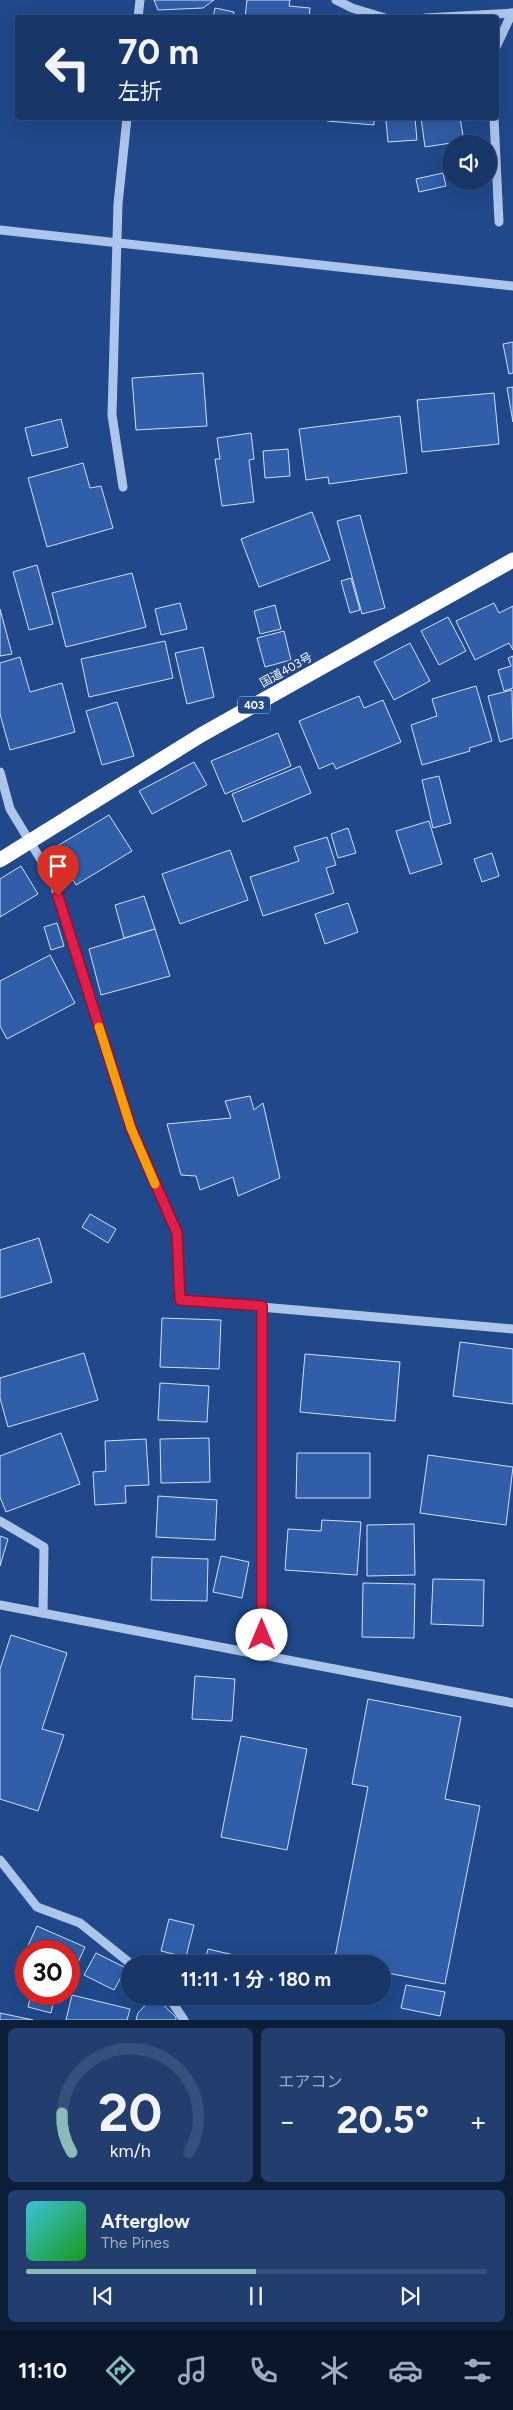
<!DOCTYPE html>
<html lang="ja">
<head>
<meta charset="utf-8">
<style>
  body { margin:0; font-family:Figtree,"Noto Sans JP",sans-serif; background:#213e6e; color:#f1f3f6; height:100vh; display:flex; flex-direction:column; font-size:19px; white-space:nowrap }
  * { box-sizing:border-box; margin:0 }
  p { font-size:16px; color:#9fabc0 }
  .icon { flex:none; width:28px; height:28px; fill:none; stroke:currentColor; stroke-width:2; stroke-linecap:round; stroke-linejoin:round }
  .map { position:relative; height:2020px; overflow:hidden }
  .side { display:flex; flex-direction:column; gap:8px; padding:8px; background:#0d1e39; flex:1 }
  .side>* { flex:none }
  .banner { position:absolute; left:15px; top:15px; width:484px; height:105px; border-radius:5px; box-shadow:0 5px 20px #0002,0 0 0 1px #36507c; background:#183668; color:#f1f3f6; overflow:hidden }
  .buttons { position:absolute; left:442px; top:135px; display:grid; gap:10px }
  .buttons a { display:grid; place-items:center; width:55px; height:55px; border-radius:50%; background:#183668; box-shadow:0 5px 20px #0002,0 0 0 1px #36507c; font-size:25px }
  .speed { position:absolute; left:15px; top:1940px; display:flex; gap:10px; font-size:25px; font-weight:700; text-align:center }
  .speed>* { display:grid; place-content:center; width:65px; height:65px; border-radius:50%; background:#183668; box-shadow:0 5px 20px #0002,0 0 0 1px #36507c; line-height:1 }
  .speed .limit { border:8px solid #d22; background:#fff; color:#111 }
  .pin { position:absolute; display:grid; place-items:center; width:42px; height:42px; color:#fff; margin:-51px -21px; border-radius:50% 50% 50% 0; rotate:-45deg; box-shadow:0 0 5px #0007 }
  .pin .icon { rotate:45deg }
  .me { position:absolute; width:55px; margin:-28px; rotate:0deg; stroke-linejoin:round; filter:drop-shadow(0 0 4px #0008) }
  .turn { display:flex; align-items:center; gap:18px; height:105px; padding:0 20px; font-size:22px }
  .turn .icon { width:65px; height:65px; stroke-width:2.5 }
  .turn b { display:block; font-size:35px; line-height:42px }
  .big { font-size:38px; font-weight:700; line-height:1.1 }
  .side .tile { flex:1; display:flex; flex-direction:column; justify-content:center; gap:8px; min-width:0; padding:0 18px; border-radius:8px; background:#213e6e }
  .side .dial { align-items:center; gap:0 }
  .dial svg { height:130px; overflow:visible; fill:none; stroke:#36507c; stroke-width:7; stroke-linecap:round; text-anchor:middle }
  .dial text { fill:#f1f3f6; stroke:none }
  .song { display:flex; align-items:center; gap:15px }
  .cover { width:60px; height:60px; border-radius:8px; background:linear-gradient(135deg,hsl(190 70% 55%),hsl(120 70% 35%)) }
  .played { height:5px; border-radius:2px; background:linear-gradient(90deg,#8bbbb9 50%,#36507c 50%) }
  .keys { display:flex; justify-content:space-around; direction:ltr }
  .heat { display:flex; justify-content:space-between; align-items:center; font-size:28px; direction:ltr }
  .side .tiles { flex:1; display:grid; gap:8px; grid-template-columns:1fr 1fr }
  .tile:last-child { grid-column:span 2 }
  .trip { position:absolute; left:121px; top:1955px; width:270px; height:50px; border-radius:25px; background:#183668; box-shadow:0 5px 20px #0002,0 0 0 1px #36507c; font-weight:700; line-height:50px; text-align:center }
  .dock { display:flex; height:80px; justify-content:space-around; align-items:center; background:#0a162a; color:#9fabc0 }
  .dock .icon { width:35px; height:35px }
  .dock .current { color:#8bbbb9 }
  .dock b { font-size:22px; color:#f1f3f6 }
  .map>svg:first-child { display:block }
  .building { fill:#305ea8; stroke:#d1e1f8 }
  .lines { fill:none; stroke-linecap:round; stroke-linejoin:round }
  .minor { stroke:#acc5eb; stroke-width:9 }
  .highway { stroke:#fff; stroke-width:15 }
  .route-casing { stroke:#92132f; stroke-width:12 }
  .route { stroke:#e11d48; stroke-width:9 }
  .slow { stroke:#f59e0b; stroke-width:9 }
  .labels { text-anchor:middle; stroke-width:5; stroke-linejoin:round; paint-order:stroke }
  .shield { fill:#20488a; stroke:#bcc8dc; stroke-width:1 }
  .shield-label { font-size:11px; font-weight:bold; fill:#fff }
  .street-label { font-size:12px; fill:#fff; stroke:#20488a }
</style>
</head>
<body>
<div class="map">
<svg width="513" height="2020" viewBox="0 0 513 2020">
  <rect width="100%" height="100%" fill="#20488a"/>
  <g class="building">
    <path d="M154 0H214L203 8 158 10Z"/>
    <path d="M247 0H290L289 6 310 8 309 18H245Z"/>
    <path d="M215 8 234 12 233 18H213Z"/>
    <path d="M328 118H374V125L327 121Z"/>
    <path d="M415 118 417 140 388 142 386 120Z"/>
    <path d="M421 118H460L464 141 425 147Z"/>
    <path d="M443 173 446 186 419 192 416 179Z"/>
    <path d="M513 342V373L509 374 503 344Z"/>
    <path d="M203 373 207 426 136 430 132 378Z"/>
    <path d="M513 387V422L507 388Z"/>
    <path d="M494 393 499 444 422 452 417 400Z"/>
    <path d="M400 416 407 473 329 484 328 477 306 480 299 429Z"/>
    <path d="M61 419 68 447 32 456 25 428Z"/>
    <path d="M251 433 254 459 249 460 254 502 222 506 215 459H220L217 438Z"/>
    <path d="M288 449 290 476 265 478 263 451Z"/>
    <path d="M83 463 90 488 101 486 113 528 47 547 28 478Z"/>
    <path d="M312 512 330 560 259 587 241 539Z"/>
    <path d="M360 515 385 608 362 614 337 521Z"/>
    <path d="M37 565 53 624 29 630 13 572Z"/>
    <path d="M132 573 146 627 66 647 52 593Z"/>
    <path d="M351 578 360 610 350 613 341 581Z"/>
    <path d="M180 603 187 629 161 635 155 609Z"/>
    <path d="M494 603 499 613 513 606V650L509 643 475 660 456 621Z"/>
    <path d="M275 605 281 629 260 634 254 611Z"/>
    <path d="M0 609 12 654 0 656Z"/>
    <path d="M448 617 466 651 439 665 421 631Z"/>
    <path d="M284 631 291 660 265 667 257 638Z"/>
    <path d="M165 641 173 678 89 697 81 659Z"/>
    <path d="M410 643 430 681 394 700 374 662Z"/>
    <path d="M203 647 214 697 187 704 175 653Z"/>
    <path d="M513 656V688L504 691 498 670 511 666 508 658Z"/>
    <path d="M20 657 30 692 62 683 75 732 10 750 0 714V663Z"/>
    <path d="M476 686 492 741 469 748 470 751 422 765 411 725 437 716 432 699Z"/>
    <path d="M512 690 513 738 500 742 488 696Z"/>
    <path d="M359 696 364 708 383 700 401 742 336 769 333 763 319 769 299 721Z"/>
    <path d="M117 702 134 756 102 765 86 711Z"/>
    <path d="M278 733 291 766 225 794 211 761Z"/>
    <path d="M194 762 207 785 152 814 139 791Z"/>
    <path d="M300 766 311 793 243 822 232 794Z"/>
    <path d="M439 776 451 823 433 828 422 780Z"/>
    <path d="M109 815 132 851 76 885 54 848Z"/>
    <path d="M429 821 442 864 410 874 396 831Z"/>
    <path d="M348 828 356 853 338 858 331 834Z"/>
    <path d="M327 837 336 865 326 868 334 893 263 916 250 877 299 861 294 847Z"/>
    <path d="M230 850 248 900 180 924 162 874Z"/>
    <path d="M492 853 499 876 482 882 474 859Z"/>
    <path d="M21 866 38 894 0 917V879Z"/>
    <path d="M144 896 155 929 124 938 115 905Z"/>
    <path d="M348 903 358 932 325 944 315 914Z"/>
    <path d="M57 923 64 946 51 950 44 927Z"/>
    <path d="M155 929 170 976 101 995 89 949Z"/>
    <path d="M50 955 75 1003 7 1039 0 1026V981Z"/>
    <path d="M250 1096 254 1110 263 1103 280 1178 238 1196 233 1177 200 1190 196 1176 181 1175 167 1124 231 1118 225 1101Z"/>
    <path d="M90 1214 116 1229 108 1243 82 1227Z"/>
    <path d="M39 1238 52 1282 0 1298V1250Z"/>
    <path d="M162 1318 221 1320 219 1369 160 1367Z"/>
    <path d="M460 1342 513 1349V1404L453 1396Z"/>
    <path d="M84 1353 98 1400 8 1427 0 1398V1378Z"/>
    <path d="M305 1354 400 1362 395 1421 300 1412Z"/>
    <path d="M160 1383 209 1386 207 1422 158 1420Z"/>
    <path d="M61 1433 80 1484 6 1512 0 1497V1456Z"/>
    <path d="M209 1438 210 1482 161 1483 160 1439Z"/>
    <path d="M146 1439 149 1485 125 1486 126 1503 95 1505 93 1472 106 1471 105 1441Z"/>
    <path d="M297 1453H370V1498H296Z"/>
    <path d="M428 1455 513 1467 506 1525 420 1513Z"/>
    <path d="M158 1496 217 1500 215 1540 156 1537Z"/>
    <path d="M322 1520 361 1522 357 1575 285 1570 288 1529 321 1531Z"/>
    <path d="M414 1524 415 1575 367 1576V1525Z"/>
    <path d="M0 1536 8 1539 0 1566Z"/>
    <path d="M221 1556 249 1562 242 1598 213 1592Z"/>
    <path d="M152 1557 208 1559 207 1601 151 1600Z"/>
    <path d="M433 1579 484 1580 483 1626 431 1624Z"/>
    <path d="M363 1583 415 1584 414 1638 362 1637Z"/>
    <path d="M11 1635 67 1653 42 1729 64 1735 38 1811 0 1799V1669Z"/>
    <path d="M195 1676 235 1679 232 1721 192 1719Z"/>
    <path d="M368 1699 461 1717 445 1799 480 1806 445 1984 382 1972V1964L334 1962 368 1787 352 1784Z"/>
    <path d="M241 1736 307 1749 287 1850 221 1837Z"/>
    <path d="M169 1919 194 1925 186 1957 161 1951Z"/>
    <path d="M37 1926 85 1947 70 1980 69 1951H26V1961L22 1959Z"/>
    <path d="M208 1949 273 1964H204Z"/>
    <path d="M96 1953 126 1968 114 1990 84 1975Z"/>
    <path d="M298 1955 323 1961 322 1964H296Z"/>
    <path d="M406 1985 445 1992 440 2016 401 2008Z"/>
    <path d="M31 1994 54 1999 51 2013 28 2007Z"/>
    <path d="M72 1995 130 2009 127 2020H66Z"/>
    <path d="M154 1996 176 2017V2020H136L138 2013Z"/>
    <path d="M235 1996H277L275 2005Z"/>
    <path d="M0 2013 33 2020H0Z"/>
  </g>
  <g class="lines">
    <g class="minor">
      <path d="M336 0 352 8 385 18"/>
      <path d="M138 18 140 0"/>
      <path d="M425 18 513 13"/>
      <path d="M496 47 512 13"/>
      <path d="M494 118 499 222"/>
      <path d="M0 230 513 286"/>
      <path d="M123 487 112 415 118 204 127 118"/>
      <path d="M0 772 10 809 52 878 131 1128 177 1233 181 1300 513 1329"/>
      <path d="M262 1306V1655"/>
      <path d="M0 1521 44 1547 43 1613"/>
      <path d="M0 1605 513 1703"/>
      <path d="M0 1860 37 1907 80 1923 131 1964"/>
      <path d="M168 1996 184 2020"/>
    </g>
    <path class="highway" d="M0 860 201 735 513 560"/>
  </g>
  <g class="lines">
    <defs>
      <path id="route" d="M58 896 131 1128 177 1233 180 1300 262 1306V1635"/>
    </defs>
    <use href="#route" class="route-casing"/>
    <use href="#route" class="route"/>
    <path class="slow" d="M99 1027 131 1128 155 1184"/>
  </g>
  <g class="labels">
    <rect class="shield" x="238" y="696.5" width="32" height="17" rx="4"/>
    <g class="shield-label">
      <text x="254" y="709">403</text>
    </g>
    <g class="street-label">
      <text transform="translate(286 670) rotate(-29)" y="4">国道403号</text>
    </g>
  </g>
</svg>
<div class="buttons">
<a><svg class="icon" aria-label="sound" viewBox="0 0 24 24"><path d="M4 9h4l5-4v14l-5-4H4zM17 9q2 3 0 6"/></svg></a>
</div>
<div class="speed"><div class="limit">30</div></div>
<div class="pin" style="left:58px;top:896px;background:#d93025"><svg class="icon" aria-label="arrive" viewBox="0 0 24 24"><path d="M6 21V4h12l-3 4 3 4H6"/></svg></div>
<svg class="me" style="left:262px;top:1635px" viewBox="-20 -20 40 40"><circle r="19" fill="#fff"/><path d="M0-13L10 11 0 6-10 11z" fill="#e11d48"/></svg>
<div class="trip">11:11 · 1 分 · 180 m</div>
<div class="banner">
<div class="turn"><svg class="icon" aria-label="left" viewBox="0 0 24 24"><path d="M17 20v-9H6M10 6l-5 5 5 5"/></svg><div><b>70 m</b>左折</div></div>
</div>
</div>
<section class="side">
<div class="tiles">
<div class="tile dial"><svg viewBox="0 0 100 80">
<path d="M14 69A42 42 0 1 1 86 69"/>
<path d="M14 69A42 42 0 0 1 8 45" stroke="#8bbbb9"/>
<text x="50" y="56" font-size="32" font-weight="700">20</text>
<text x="50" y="72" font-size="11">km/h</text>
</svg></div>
<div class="tile"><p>エアコン</p>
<div class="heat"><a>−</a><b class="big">20.5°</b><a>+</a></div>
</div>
<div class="tile">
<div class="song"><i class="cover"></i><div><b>Afterglow</b><p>The Pines</p></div></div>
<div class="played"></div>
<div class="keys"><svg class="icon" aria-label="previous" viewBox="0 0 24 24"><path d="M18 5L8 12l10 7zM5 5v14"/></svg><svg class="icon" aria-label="pause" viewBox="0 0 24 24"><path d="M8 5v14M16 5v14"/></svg><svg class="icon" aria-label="next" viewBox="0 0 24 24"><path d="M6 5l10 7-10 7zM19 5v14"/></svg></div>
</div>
</div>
</section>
<nav class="dock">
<b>11:10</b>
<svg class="icon current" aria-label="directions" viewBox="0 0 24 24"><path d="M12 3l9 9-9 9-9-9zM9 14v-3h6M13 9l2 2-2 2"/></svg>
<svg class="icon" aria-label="music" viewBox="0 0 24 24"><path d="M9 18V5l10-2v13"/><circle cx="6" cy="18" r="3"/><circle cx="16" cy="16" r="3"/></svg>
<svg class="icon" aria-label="phone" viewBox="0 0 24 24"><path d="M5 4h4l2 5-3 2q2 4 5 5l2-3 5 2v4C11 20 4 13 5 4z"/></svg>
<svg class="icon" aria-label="climate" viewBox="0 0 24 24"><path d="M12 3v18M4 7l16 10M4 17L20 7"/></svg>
<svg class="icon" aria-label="car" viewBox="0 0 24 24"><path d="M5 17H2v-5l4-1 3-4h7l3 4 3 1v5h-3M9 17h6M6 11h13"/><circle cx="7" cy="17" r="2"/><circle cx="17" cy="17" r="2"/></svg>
<svg class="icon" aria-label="filters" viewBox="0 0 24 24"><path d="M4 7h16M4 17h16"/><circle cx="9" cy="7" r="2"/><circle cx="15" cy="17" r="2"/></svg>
</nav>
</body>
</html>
